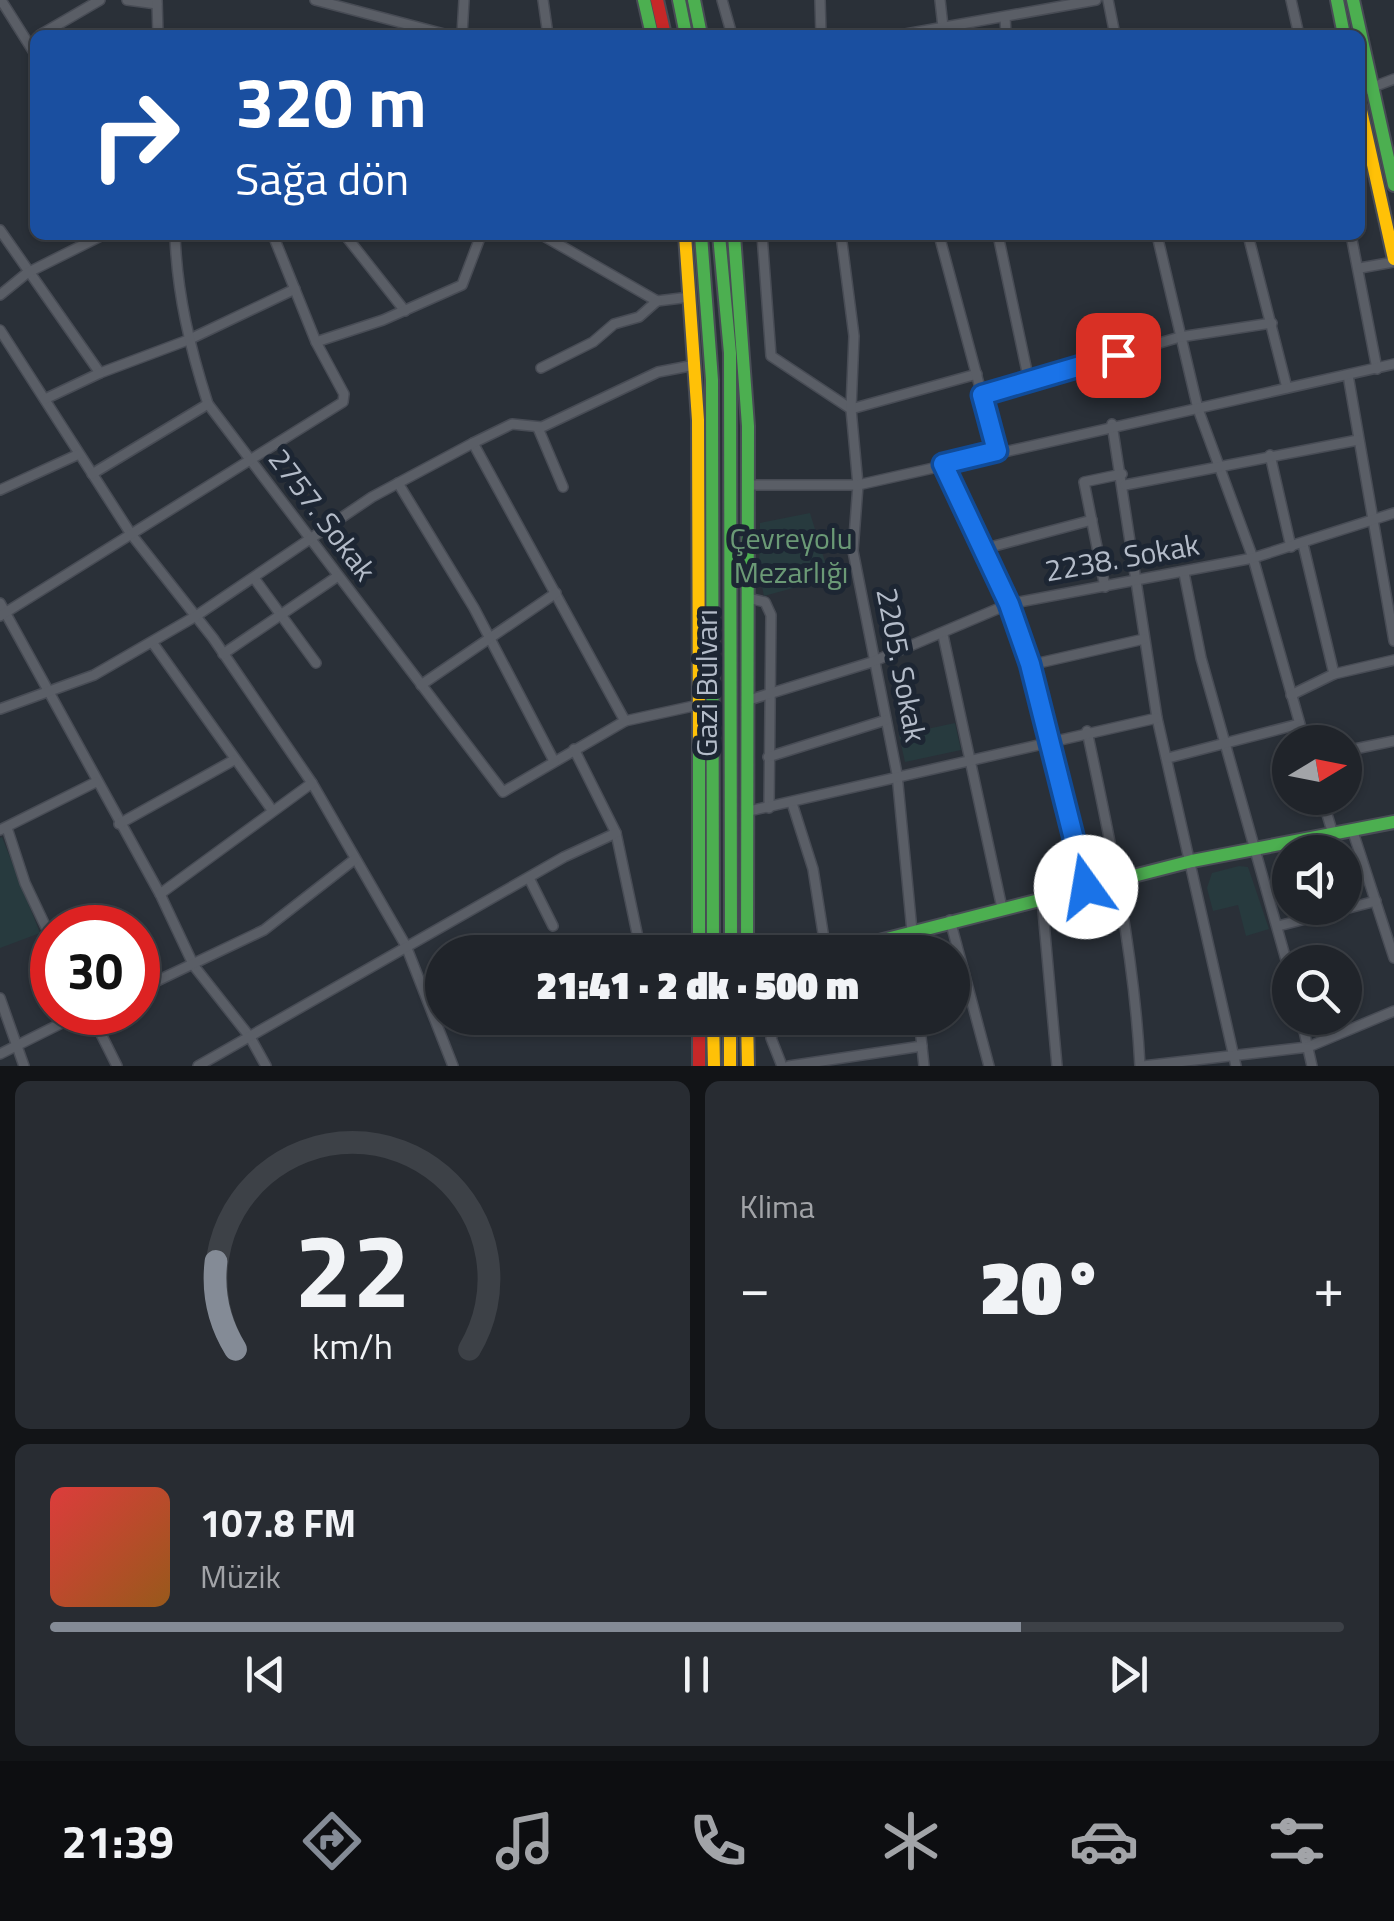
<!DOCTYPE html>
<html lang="tr">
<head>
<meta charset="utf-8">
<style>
  body { margin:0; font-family:"Titillium Web",sans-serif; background:#282c32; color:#f1f3f6; height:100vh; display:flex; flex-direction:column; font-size:38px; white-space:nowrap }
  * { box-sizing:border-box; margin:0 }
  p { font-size:32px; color:#a2a4a8 }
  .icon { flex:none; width:55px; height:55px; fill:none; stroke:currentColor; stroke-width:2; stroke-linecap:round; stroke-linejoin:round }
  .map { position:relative; height:1066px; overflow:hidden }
  .side { display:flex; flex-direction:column; gap:15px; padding:15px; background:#121417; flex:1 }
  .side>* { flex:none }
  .banner { position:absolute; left:30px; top:30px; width:1335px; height:210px; border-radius:15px; box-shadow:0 2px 8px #0004,0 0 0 2px #3d4147; background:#1a4fa0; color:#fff; overflow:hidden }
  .needle { width:65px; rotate:80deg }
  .controls { position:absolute; left:1272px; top:725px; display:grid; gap:20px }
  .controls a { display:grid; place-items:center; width:90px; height:90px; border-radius:50%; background:#20242a; box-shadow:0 2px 8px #0004,0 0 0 2px #3d4147; font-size:50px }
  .speed { position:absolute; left:30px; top:905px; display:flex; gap:20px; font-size:50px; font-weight:700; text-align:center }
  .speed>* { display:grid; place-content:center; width:130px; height:130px; border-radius:50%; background:#20242a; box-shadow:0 2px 8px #0004,0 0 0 2px #3d4147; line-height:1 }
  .speed .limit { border:15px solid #d22; background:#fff; color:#111 }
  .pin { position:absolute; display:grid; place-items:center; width:85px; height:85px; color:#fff; margin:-42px; border-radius:20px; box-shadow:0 5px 15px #0006 }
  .me { position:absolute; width:110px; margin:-55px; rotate:347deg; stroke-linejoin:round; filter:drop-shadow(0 0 8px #0008) }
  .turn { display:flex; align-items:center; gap:35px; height:210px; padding:0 40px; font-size:45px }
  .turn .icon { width:130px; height:130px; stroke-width:2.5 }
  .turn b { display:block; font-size:70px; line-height:85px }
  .big { font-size:75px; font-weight:800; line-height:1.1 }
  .side .card { flex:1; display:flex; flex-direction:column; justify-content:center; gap:15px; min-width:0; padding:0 35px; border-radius:15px; background:#282c32 }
  .side .dial { align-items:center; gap:0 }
  .dial svg { height:260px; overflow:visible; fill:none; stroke:#3d4147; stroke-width:7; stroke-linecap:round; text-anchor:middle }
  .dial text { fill:#f1f3f6; stroke:none }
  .song { display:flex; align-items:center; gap:30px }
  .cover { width:120px; height:120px; border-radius:15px; background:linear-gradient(135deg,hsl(0 70% 55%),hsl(30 70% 35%)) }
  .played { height:10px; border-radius:5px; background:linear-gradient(90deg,#848b96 75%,#3d4147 75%) }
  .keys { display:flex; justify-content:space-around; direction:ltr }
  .heat { display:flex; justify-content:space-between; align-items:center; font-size:55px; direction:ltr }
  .side .tiles { flex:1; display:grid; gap:15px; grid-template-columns:1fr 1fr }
  .card:last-child { grid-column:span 2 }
  .trip { position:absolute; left:425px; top:935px; width:545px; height:100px; border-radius:50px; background:#20242a; box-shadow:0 2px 8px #0004,0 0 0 2px #3d4147; font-weight:800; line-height:100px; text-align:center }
  .dock { display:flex; height:160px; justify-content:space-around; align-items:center; background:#0d0e11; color:#a2a4a8 }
  .dock .icon { width:70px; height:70px }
  .dock .selected { color:#848b96 }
  .dock b { font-size:45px; color:#f1f3f6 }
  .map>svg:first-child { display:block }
  .green { fill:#273a3e }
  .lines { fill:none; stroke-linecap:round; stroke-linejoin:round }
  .street-casing { stroke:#484c55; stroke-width:12 }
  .fast-casing { stroke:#484c55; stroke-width:16 }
  .slow-casing { stroke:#484c55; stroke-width:16 }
  .jam-casing { stroke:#484c55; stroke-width:16 }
  .street { stroke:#5a5e66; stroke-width:9 }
  .fast { stroke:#4caf50; stroke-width:12 }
  .slow { stroke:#ffc107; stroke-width:12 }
  .jam { stroke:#c62828; stroke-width:12 }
  .route-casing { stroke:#114b97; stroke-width:25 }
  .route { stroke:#1a73e8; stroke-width:18 }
  .labels { text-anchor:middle; stroke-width:10; stroke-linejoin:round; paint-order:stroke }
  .street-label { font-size:30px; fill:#b4bcc9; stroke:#1d2633 }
  .park-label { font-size:30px; fill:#6b9a76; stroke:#1d2633 }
</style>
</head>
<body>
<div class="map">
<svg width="1394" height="1066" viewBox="0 0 1394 1066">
  <rect width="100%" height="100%" fill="#2a3038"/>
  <g class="green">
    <path d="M810 513 830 578 764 596 759 572 760 523Z"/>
    <path d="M955 723 961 750 905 762 899 735Z"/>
    <path d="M2 837 40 933 0 948V838Z"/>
    <path d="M1239 866 1248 867 1269 929 1246 936 1238 905 1213 911 1207 888 1212 873Z"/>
  </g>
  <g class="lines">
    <defs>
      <g id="street">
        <path d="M1 0 35 54"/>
        <path d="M127 0 157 4"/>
        <path d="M157 0 158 35"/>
        <path d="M315 0 448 35"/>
        <path d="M543 0 548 35"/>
        <path d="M722 0 732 35"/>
        <path d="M820 0 821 35"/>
        <path d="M940 0 943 27"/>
        <path d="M1108 0 1115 35"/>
        <path d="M1291 0 1299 35"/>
        <path d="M1005 17 1006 35"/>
        <path d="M40 35 100 0"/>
        <path d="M462 35 464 0"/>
        <path d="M900 35 1096 0"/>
        <path d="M1360 92 1394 79"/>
        <path d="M0 230 100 373 188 340 295 289"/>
        <path d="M175 235C177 294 190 348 208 404L503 792 625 721 698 705"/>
        <path d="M345 235 405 311"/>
        <path d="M542 235 657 301 690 297"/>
        <path d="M762 235 771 356 851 409 977 374"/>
        <path d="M841 235 854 336 851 409 858 485 853 551 897 774 914 952"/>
        <path d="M939 235 997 451"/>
        <path d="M998 235 1029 381"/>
        <path d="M1157 235 1198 409 1253 558 1305 742"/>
        <path d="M1248 235 1287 388"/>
        <path d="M1351 235 1377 369"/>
        <path d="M1360 268 1394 262"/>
        <path d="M0 295 27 273 103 235"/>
        <path d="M0 330 131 534 213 638 312 783 406 946 453 1066"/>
        <path d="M316 342 383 320 462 285 481 235"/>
        <path d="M541 368 593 342 614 324 639 317 657 301"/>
        <path d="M1348 375 1394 641"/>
        <path d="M982 395 1180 337 1272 323"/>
        <path d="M45 399 100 373"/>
        <path d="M1112 424 1157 718 1236 1066"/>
        <path d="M538 428 563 487"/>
        <path d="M473 443 625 721"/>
        <path d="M1270 455 1291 547"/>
        <path d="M943 464 1009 604 1030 665 1086 887"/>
        <path d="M92 474 208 404"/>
        <path d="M398 483 474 608 554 761"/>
        <path d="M748 485H858L1394 364"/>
        <path d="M1125 485 1358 440"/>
        <path d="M0 490 79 454"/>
        <path d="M1303 544 1334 674"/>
        <path d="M983 549 1092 520"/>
        <path d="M1184 573 1201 658 1290 974"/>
        <path d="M254 578 316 663"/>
        <path d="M1105 587 1084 482 1122 474"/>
        <path d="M748 598 765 602 771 615 769 808"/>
        <path d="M0 603 160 894 194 966 250 1037 266 1066"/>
        <path d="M0 616 343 402 344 394 316 342 273 235"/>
        <path d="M943 635 1002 908"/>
        <path d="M152 642 272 810"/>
        <path d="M223 654 338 576"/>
        <path d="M1030 665 1144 639"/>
        <path d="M421 685 556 593"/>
        <path d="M1291 695 1334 674 1394 660"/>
        <path d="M749 700 872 662 1009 604 1253 558 1394 513"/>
        <path d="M0 709 94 675 196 616 372 497 473 443 512 424 542 427 658 372 695 365"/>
        <path d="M1087 731C1111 843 1134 952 1140 1066"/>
        <path d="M574 749 616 833 641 952"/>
        <path d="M1345 751 1394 741"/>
        <path d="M768 757 886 720"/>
        <path d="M1168 758 1299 724"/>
        <path d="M1322 798 1333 834"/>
        <path d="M792 803 813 869 826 952"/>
        <path d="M749 811 1157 718"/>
        <path d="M119 824 234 760"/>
        <path d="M7 828 25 883 52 940"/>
        <path d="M0 830 96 782"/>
        <path d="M1353 832 1394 958"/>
        <path d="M529 878 553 926"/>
        <path d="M160 894 312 783"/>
        <path d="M1042 900 1057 1066"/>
        <path d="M950 920 989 1066"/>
        <path d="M1278 926 1376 901"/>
        <path d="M138 990 264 930 355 859"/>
        <path d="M0 998 24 1066"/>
        <path d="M90 1012 117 1066"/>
        <path d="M779 1018 771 1038 782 1066"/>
        <path d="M919 1018 924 1066"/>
        <path d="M1301 1018 1312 1066"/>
        <path d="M0 1054 84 1012"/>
        <path d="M198 1066 564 857 616 833"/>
        <path d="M789 1066 922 1046"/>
        <path d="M1143 1066 1308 1047 1394 1011"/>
      </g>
      <g id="fast">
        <path d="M644 0 652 35"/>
        <path d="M679 0 686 35"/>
        <path d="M694 0 701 35"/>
        <path d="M1337 0 1344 35"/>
        <path d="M1353 0 1394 185"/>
        <path d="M701 235 712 380 713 952"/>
        <path d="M719 235 730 353 731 952"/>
        <path d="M734 235 748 426 747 952"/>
        <path d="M699 742V952"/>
        <path d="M836 952 1192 861 1394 822"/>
      </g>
      <g id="slow">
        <path d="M1360 106 1394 259"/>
        <path d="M685 235 698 420 699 742"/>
        <path d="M713 1018 714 1066"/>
        <path d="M730 1018V1066"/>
        <path d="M747 1018 748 1066"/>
      </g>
      <g id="jam">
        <path d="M657 0 665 35"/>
        <path d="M699 1018V1066"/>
      </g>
    </defs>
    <use href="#street" class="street-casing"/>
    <use href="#fast" class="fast-casing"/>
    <use href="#slow" class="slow-casing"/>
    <use href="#jam" class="jam-casing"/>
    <use href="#street" class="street"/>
    <use href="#fast" class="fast"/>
    <use href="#slow" class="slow"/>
    <use href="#jam" class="jam"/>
  </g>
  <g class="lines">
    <defs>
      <path id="route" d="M1086 887 1030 664 1009 604 943 464 997 451 982 395 1118 355"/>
    </defs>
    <use href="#route" class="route-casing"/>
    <use href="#route" class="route"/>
  </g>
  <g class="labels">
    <g class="street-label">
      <text transform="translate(322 515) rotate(53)" y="10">2757. Sokak</text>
      <text transform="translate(1122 558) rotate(-10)" y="10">2238. Sokak</text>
      <text transform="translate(901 665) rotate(79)" y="10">2205. Sokak</text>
      <text transform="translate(707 683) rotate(-90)" y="10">Gazi Bulvarı</text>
    </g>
    <g class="park-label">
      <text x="791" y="549">Çevreyolu<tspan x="791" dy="34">Mezarlığı</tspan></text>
    </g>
  </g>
</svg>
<div class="controls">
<a><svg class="needle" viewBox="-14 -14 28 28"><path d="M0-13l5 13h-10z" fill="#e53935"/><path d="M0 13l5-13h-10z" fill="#a2a4a8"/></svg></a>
<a><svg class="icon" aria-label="sound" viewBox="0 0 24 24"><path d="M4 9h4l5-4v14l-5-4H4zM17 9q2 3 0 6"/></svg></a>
<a><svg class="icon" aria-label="search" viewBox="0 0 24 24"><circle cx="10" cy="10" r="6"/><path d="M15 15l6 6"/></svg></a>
</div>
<div class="speed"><div class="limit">30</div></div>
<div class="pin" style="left:1118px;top:355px;background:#d93025"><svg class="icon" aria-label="arrive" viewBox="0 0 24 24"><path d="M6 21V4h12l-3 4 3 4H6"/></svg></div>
<svg class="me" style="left:1086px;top:887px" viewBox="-20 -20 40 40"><circle r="19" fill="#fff"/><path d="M0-13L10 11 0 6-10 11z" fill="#1a73e8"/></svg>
<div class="trip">21:41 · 2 dk · 500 m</div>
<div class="banner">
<div class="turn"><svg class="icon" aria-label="right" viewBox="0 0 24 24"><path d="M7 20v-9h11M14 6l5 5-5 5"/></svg><div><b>320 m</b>Sağa dön</div></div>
</div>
</div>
<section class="side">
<div class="tiles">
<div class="card dial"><svg viewBox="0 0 100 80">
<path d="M14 69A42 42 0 1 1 86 69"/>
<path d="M14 69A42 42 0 0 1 8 42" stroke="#848b96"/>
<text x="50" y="56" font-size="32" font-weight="700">22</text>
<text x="50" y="72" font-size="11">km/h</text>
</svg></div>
<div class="card"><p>Klima</p>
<div class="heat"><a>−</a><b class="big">20°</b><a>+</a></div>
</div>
<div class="card">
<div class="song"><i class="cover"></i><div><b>107.8 FM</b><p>Müzik</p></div></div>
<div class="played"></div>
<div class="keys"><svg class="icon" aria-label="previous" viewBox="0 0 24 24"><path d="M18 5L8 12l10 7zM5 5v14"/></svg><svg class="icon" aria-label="pause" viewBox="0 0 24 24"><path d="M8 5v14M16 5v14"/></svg><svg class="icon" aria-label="next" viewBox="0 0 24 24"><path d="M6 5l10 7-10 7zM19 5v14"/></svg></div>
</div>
</div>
</section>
<nav class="dock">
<b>21:39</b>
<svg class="icon selected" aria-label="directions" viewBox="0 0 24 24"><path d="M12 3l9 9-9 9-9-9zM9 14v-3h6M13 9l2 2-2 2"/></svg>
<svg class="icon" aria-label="music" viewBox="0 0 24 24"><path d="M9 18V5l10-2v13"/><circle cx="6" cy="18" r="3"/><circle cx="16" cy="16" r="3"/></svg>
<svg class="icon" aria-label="phone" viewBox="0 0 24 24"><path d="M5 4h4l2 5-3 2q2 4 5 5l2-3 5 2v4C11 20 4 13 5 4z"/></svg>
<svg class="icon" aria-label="climate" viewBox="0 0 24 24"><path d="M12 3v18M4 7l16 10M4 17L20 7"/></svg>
<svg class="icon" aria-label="car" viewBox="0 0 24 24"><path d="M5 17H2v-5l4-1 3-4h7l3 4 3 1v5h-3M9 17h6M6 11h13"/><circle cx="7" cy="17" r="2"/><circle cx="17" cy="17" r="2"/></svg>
<svg class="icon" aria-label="filters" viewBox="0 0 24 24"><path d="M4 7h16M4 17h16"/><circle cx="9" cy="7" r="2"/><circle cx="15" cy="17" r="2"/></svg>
</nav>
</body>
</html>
